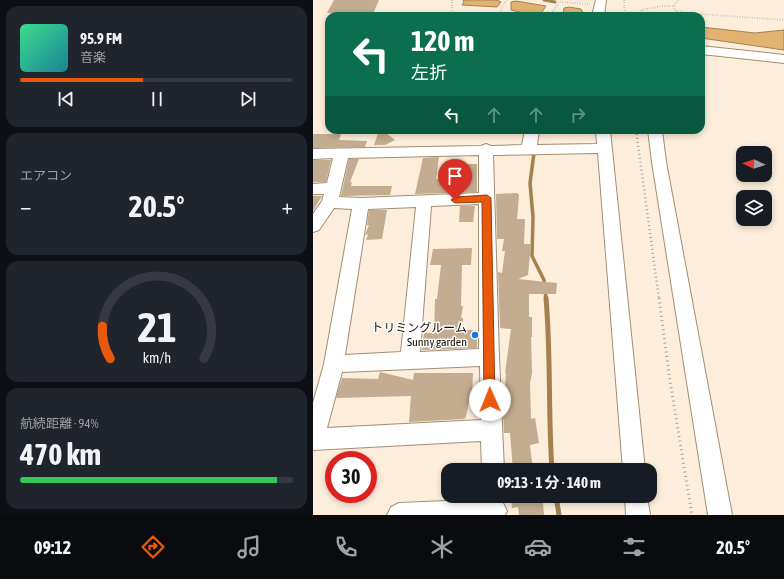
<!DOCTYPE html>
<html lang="ja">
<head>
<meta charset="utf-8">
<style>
  body { margin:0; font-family:"Asap Condensed","Noto Sans JP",sans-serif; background:#20242c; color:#f1f3f6; height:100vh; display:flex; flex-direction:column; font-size:15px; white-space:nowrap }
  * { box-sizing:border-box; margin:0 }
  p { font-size:13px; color:#9ea1a6 }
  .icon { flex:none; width:22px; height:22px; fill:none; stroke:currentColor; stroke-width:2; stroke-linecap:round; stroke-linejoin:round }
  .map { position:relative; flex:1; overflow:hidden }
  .details { display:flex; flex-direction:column; gap:6px; padding:6px; background:#0d0f14; width:313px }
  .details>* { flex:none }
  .top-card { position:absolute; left:12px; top:12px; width:380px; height:122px; border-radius:12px; box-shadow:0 2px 6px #0003; background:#0b6e4f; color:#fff; overflow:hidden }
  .needle { width:26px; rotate:274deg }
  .fabs { position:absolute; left:423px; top:146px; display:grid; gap:8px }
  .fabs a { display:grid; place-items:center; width:36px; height:36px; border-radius:8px; background:#171b24; box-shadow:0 2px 6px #0003; font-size:20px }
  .speed { position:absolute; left:12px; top:451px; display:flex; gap:8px; font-size:20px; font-weight:700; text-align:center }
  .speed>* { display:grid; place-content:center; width:52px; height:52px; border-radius:50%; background:#171b24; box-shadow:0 2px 6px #0003; line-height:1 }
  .speed .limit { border:6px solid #d22; background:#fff; color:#111 }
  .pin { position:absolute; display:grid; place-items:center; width:34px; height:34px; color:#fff; margin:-41px -17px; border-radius:50% 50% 50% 0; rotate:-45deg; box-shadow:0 0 4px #0007 }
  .pin .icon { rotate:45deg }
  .me { position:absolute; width:44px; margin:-22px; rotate:359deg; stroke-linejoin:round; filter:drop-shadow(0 0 3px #0008) }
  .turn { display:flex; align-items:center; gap:14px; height:84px; padding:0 20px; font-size:18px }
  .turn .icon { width:52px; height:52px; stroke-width:2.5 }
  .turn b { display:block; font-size:28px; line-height:34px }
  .lanes { display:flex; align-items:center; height:38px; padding:0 20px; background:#0003; justify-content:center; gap:20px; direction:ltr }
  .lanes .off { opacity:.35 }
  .big { font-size:30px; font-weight:700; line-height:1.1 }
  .details .card { flex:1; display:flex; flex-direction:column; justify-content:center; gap:6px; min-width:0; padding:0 14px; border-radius:12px; background:#20242c }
  .details .dial { align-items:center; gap:0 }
  .dial svg { height:104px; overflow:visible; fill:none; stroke:#363941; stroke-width:7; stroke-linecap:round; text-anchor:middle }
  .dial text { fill:#f1f3f6; stroke:none }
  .song { display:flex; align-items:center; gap:12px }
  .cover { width:48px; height:48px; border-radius:6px; background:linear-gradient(135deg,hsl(150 70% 55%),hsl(190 70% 35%)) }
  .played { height:4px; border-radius:2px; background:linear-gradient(90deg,#ea580c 45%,#363941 45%) }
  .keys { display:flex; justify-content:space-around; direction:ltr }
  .heat { display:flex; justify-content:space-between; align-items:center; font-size:22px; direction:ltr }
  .charge { height:6px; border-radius:3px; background:linear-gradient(90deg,#34c759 94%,#363941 0) }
  .trip { position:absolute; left:128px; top:463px; width:216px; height:40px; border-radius:12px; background:#171b24; box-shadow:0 2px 6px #0003; font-weight:700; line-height:40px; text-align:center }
  .tabs { display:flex; height:64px; justify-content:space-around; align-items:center; background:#090b0e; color:#9ea1a6 }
  .tabs .icon { width:28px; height:28px }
  .tabs .selected { color:#ea580c }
  .tabs b { font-size:18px; color:#f1f3f6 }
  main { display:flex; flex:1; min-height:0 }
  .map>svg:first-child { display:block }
  .water { fill:#e2b271; stroke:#a58150 }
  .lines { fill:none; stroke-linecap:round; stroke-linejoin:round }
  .stream-far2 { stroke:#a58150; stroke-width:3 }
  .stream-far1 { stroke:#a58150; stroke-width:3.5 }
  .stream { stroke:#a58150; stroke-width:5 }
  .building { fill:#c3ac8f }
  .minor-casing { stroke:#a38d71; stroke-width:2 }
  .path-far2 { stroke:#ada292; stroke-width:2; stroke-dasharray:0.5 2; stroke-linecap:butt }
  .path-far1 { stroke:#ada292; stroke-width:2.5; stroke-dasharray:1 3; stroke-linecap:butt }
  .path { stroke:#ada292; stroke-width:3; stroke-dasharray:1 3.5; stroke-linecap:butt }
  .minor { fill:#fff; fill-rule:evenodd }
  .route { fill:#ea580c; stroke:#983908 }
  .poi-dot { fill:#1378e0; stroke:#fdfdfd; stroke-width:1.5 }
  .labels { text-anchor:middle; stroke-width:3; stroke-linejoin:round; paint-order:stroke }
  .poi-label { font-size:12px; fill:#160e04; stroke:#fdfdfd; text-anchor:end }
</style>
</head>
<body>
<main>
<section class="details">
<div class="card">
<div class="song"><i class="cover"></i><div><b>95.9 FM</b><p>音楽</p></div></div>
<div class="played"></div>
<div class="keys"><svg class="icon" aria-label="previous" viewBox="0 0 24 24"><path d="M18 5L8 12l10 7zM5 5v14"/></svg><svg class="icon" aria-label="pause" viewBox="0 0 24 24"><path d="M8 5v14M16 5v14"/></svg><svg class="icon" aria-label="next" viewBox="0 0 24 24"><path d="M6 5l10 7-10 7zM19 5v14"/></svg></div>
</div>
<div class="card"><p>エアコン</p>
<div class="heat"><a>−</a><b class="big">20.5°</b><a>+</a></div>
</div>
<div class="card dial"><svg viewBox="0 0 100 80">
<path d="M14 69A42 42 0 1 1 86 69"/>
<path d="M14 69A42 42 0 0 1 8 44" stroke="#ea580c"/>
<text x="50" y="56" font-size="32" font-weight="700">21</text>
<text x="50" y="72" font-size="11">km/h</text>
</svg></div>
<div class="card"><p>航続距離 · 94%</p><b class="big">470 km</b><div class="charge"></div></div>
</section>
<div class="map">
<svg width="471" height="515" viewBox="0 0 471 515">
  <rect width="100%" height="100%" fill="#fceedb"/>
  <g class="water">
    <path d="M150 0H184L188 2 184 7 149 5 151 2Z"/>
    <path d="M203 1 233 6 227 15H218L198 10V2Z"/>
    <path d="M256 7 268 9 270 13 266 16 250 15 251 8Z"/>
    <path d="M388 27 442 33 471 30V50L388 38Z"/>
  </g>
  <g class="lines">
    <path class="stream-far2" d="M231 0 242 2"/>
    <path class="stream-far1" d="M221 153 217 183 220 217 219 256 231 280 233 299"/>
    <g class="stream">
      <path d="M233 298C238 355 235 413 239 470"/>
      <path d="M243 496 246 515"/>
    </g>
  </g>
  <g class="building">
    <path d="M21 0H66L60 14 14 13Z"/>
    <path d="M65 133H73L82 140 72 145H61Z"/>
    <path d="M0 134H28L26 140 54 141 52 147 0 148Z"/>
    <path d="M126 157 123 179 148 180 150 164H164V192L102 194 110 158Z"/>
    <path d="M36 159H46L37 182H39L38 186H79L77 195 28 196Z"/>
    <path d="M0 160H18L13 182H0Z"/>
    <path d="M204 193 206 195 204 219H212L211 244H218L215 275 205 279 244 283 243 294H216V317H219V337H218L219 373 217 383 218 419 222 418 226 443 217 445 220 470H200L197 433H191L190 415 193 373H192L198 329 187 328 185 272 189 273 192 251H189L191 239H184L183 194Z"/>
    <path d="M0 196H9L0 211Z"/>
    <path d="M147 206H162L160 222H146Z"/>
    <path d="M56 210H74L69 239 53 240 55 234 52 235 56 225H54Z"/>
    <path d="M159 248 158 265H149L148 306H150L148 318H150L149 330H164V348L109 350 111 333H121L122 299H124L128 265H117L120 249Z"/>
    <path d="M67 372 100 380 101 373H160L159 396H157L153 417 151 419 96 422 98 396 23 398 29 378 65 379Z"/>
    <path d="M198 496H231L232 502 230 503 231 515H206L205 507 199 508Z"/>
  </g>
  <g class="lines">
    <defs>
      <g id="minor">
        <path d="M283 0H293L291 16H279Z"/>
        <path d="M388 46 471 55V63L388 54Z"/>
        <path d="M212 130H226L224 145 284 144 283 130H297L332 470H310L285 153 180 155 186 357 191 470H169L168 441 0 450V403L11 364 39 209 21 208 6 230 0 232V214L9 201 11 194H0V184L14 183 20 158 0 159V149L168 146 173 144 178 146 209 145ZM166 155V193L48 198 26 197 35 158ZM166 204V349L107 352 118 206ZM103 207 88 352 32 355 55 209ZM167 366 168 420 14 428 29 372Z"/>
        <path d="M335 130H349L353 162 419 515H395L339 162Z"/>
        <path d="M312 496H334L337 515H313Z"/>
        <path d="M182 499 190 503 194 511 192 515H74L78 507 86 503Z"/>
      </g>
    </defs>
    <use href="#minor" class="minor-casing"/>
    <g class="path-far2">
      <path d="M139 0V16"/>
      <path d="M311 0 312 16"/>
      <path d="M365 0 361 6V10L372 13 471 20"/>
      <path d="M139 13 204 16"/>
      <path d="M185 16 193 0"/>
      <path d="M237 16 246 2 277 4"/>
      <path d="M329 16 328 10 349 6H361"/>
    </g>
    <path class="path-far1" d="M323 130 346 299"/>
    <path class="path" d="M346 298 357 381 379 515"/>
    <use href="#minor" class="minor"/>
  </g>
  <path class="route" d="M174 195 178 198 182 400 181 404 177 405 173 404 171 400 169 202 142 203 138 200 142 197Z"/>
  <circle class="poi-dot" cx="162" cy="335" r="4"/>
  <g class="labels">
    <g class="poi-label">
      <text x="154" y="332">トリミングルーム<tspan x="154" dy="14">Sunny garden</tspan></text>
    </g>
  </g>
</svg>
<div class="fabs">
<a><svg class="needle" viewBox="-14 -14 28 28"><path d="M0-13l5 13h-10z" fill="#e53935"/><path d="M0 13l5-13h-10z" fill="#9ea1a6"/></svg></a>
<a><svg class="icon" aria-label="layers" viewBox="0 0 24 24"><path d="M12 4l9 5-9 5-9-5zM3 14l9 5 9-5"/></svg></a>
</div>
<div class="speed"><div class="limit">30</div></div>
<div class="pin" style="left:142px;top:200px;background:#d93025"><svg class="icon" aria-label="arrive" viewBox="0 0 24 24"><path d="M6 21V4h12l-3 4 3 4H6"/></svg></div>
<svg class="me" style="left:177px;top:400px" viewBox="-20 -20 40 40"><circle r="19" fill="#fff"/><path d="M0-13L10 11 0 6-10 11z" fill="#ea580c"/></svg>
<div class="trip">09:13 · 1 分 · 140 m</div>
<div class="top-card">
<div class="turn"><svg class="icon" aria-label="left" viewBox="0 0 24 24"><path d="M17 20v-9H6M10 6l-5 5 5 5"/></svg><div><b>120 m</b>左折</div></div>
<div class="lanes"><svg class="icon" aria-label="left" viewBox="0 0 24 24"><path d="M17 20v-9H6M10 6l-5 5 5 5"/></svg><svg class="icon off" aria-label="ahead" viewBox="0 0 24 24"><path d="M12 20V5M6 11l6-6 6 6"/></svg><svg class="icon off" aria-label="ahead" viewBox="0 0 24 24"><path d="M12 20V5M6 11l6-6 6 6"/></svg><svg class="icon off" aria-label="right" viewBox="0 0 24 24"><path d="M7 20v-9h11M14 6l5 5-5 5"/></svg></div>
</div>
</div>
</main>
<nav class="tabs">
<b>09:12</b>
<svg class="icon selected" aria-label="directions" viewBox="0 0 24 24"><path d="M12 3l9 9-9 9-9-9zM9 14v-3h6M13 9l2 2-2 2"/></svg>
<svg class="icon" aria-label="music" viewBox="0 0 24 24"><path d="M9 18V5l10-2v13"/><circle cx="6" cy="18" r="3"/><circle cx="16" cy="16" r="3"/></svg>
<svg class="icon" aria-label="phone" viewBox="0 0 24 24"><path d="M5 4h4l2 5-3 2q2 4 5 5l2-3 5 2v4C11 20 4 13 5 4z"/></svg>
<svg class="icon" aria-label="climate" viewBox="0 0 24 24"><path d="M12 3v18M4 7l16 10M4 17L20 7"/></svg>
<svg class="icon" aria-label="car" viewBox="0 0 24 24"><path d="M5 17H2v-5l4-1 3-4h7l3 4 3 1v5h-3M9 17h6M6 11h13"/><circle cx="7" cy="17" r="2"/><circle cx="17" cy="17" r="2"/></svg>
<svg class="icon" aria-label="filters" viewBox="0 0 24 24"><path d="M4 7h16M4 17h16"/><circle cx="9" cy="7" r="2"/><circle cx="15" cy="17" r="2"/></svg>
<b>20.5°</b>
</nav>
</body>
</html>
